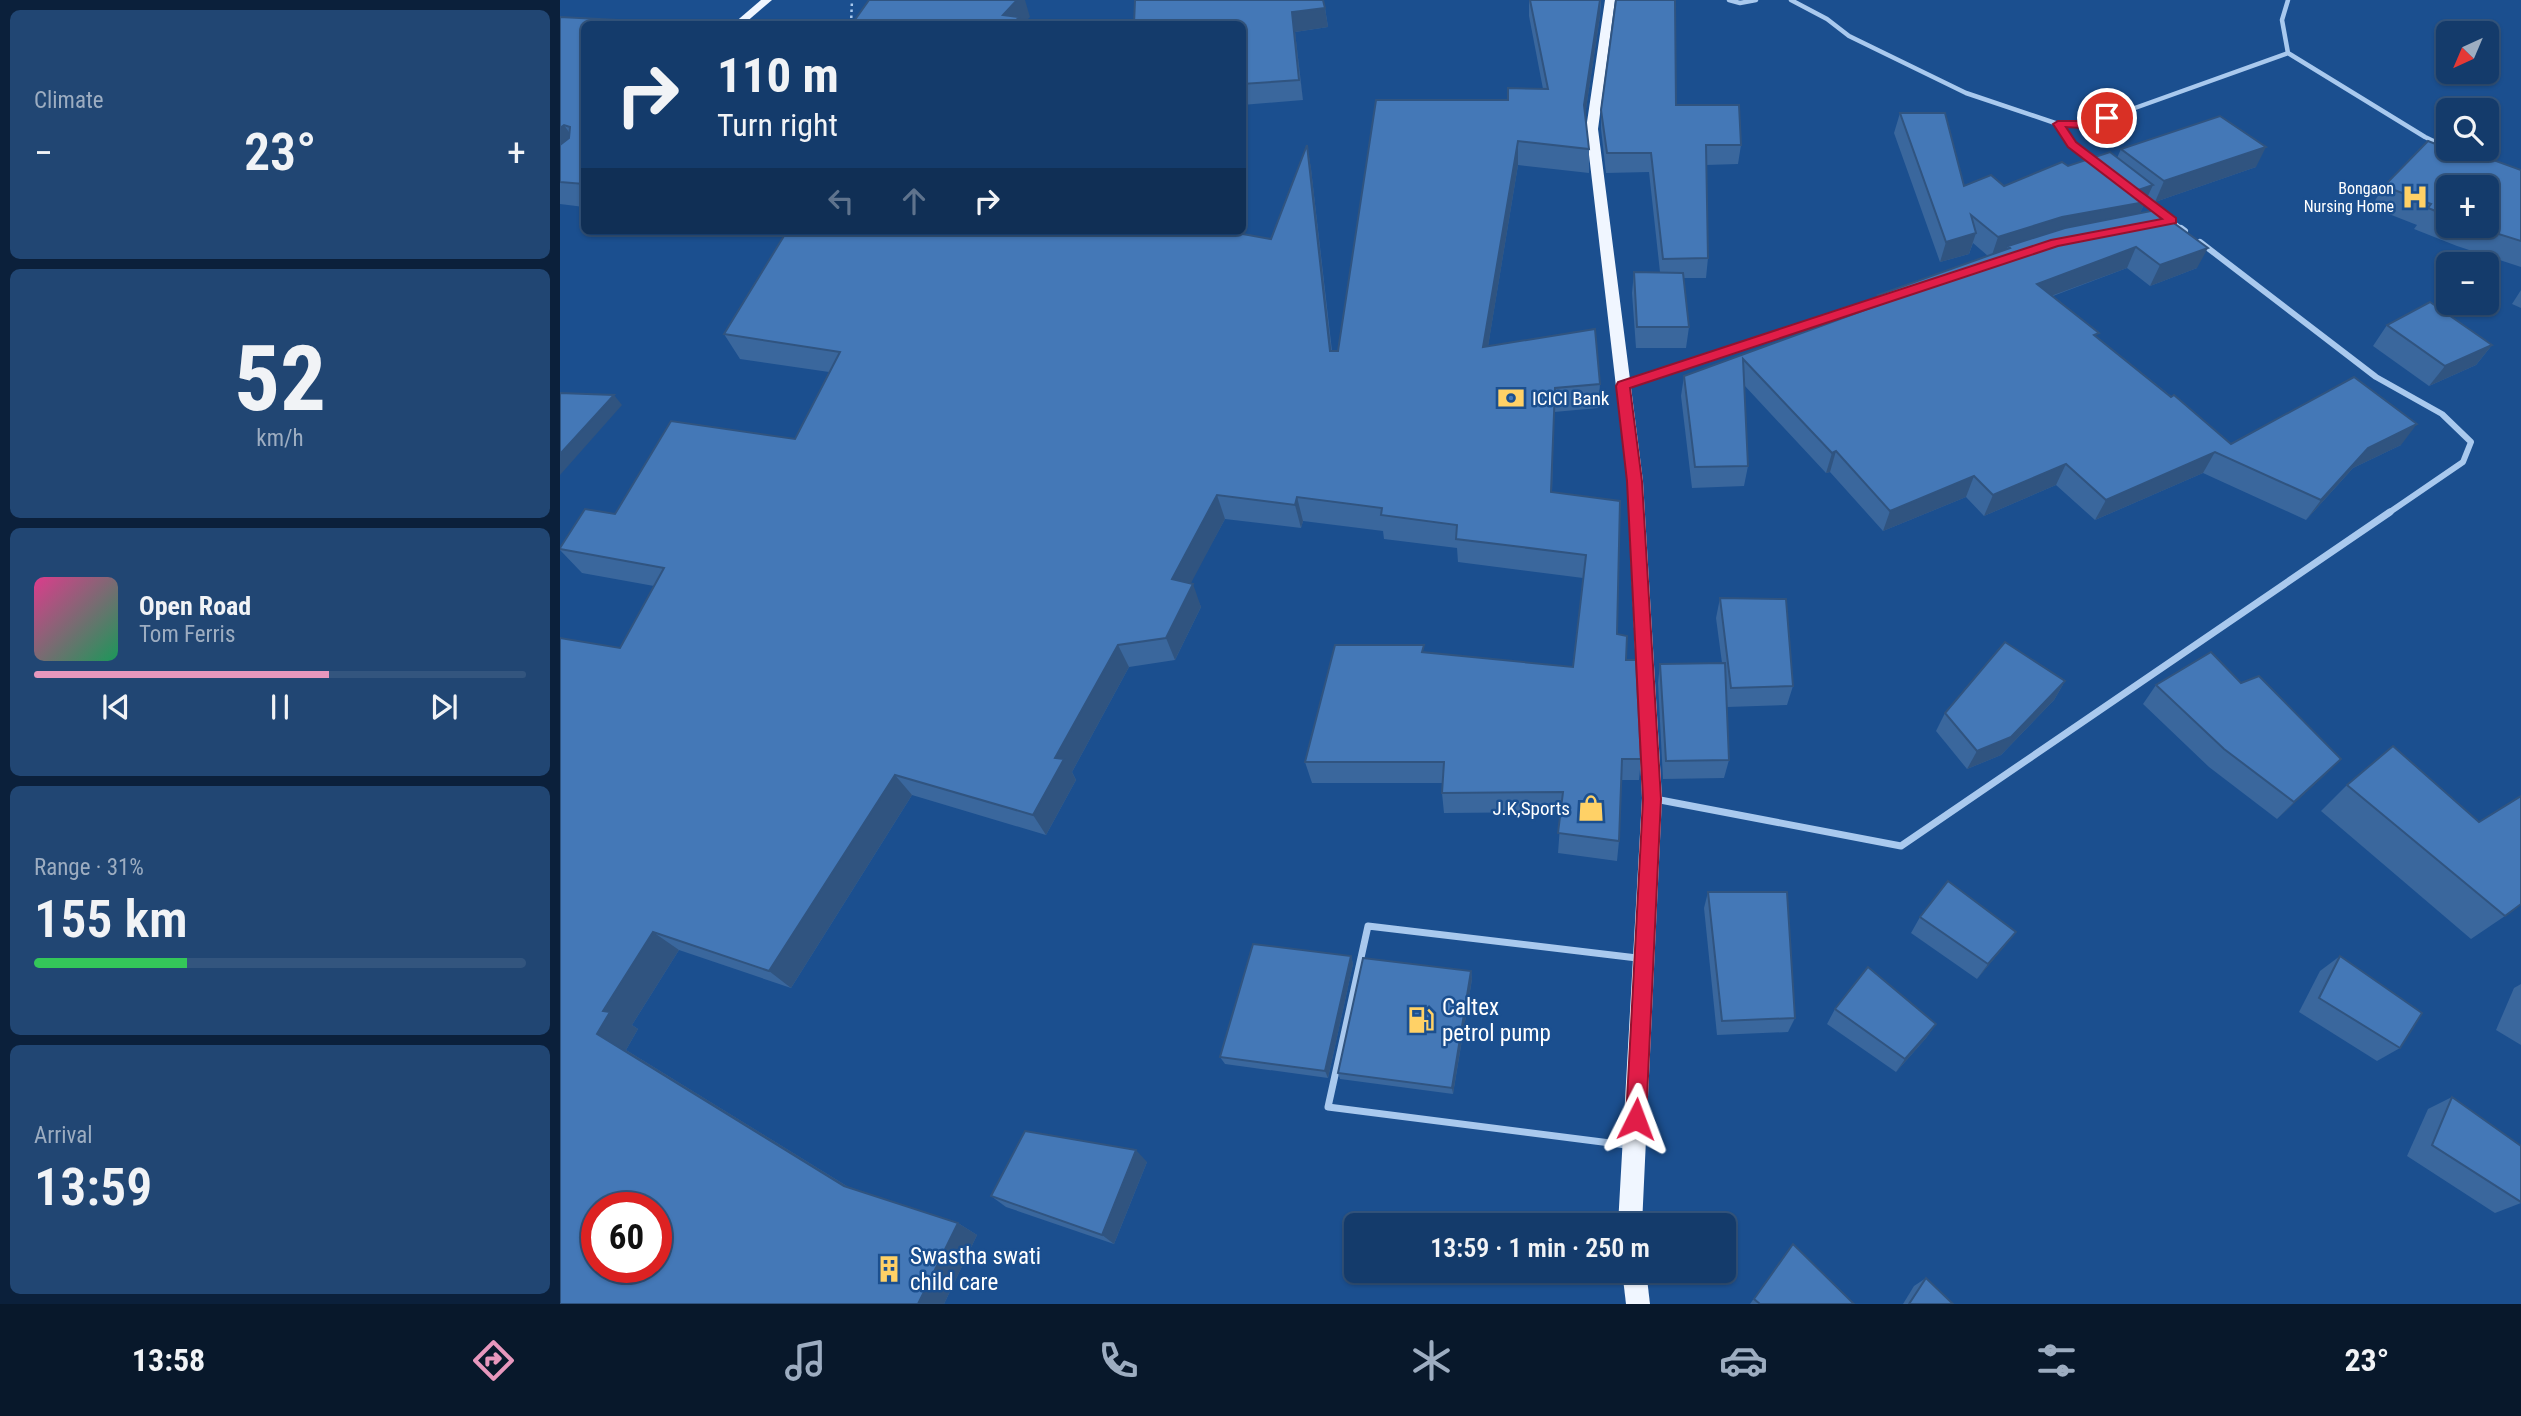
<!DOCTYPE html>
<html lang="en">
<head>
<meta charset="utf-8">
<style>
  body { margin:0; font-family:"Roboto Condensed",sans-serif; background:#214673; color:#f1f3f6; height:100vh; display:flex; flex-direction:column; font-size:26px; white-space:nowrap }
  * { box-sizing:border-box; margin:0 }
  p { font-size:23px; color:#9dadc1 }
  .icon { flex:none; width:38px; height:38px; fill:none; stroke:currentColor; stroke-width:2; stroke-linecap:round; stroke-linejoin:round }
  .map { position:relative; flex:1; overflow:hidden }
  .drawer { display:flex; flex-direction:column; gap:10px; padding:10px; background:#0b203b; width:560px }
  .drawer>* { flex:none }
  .hud { position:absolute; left:21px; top:21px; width:665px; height:214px; border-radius:10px; box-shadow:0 2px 5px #0004,0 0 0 2px #33557e; background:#143b6b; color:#f1f3f6; overflow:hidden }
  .needle { width:46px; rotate:224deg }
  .controls { position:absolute; left:1876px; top:21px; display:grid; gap:14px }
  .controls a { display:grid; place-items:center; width:63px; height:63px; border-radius:10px; background:#143b6b; box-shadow:0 2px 5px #0004,0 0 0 2px #33557e; font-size:35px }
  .speed { position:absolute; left:21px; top:1192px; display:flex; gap:14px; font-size:35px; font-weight:700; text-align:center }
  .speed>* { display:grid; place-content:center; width:91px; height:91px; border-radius:50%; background:#143b6b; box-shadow:0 2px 5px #0004,0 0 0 2px #33557e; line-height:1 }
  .speed .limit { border:10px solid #d22; background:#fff; color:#111 }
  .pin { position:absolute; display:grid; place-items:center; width:60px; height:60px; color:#fff; margin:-30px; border:4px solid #fff; border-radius:50%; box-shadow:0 2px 7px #0007 }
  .me { position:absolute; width:77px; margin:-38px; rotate:3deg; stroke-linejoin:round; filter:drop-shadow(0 0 5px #0008) }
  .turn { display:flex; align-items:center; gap:24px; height:147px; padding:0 21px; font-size:32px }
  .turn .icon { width:91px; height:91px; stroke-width:2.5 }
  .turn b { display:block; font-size:49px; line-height:60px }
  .lanes { display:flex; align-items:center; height:66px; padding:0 21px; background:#0003; justify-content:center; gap:35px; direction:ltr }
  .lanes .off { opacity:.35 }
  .big { font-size:52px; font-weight:600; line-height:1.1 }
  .drawer .card { flex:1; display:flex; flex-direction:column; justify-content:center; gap:10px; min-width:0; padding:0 24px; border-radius:10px; background:#214673 }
  .drawer .dial { align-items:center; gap:0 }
  .dial b { font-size:91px; line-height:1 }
  .song { display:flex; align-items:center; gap:21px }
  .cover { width:84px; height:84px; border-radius:10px; background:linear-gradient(135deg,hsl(330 70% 55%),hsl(150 70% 35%)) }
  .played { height:7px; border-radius:4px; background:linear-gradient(90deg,#e797bd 60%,#33557e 60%) }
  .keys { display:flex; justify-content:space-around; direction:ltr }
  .heat { display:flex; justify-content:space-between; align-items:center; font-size:38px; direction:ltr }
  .charge { height:10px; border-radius:5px; background:linear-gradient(90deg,#34c759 31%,#33557e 0) }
  .trip { position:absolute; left:784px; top:1213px; width:392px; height:70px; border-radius:10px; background:#143b6b; box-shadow:0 2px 5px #0004,0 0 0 2px #33557e; font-weight:600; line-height:70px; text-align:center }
  .dock { display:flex; height:112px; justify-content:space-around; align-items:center; background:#08182b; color:#9dadc1 }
  .dock .icon { width:49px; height:49px }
  .dock .selected { color:#e797bd }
  .dock b { font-size:32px; color:#f1f3f6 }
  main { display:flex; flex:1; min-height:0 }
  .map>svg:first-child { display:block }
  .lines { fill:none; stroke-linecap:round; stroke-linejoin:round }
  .path { stroke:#a9c9ee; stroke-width:2.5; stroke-dasharray:2.5 3.5; stroke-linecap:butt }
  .service { stroke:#a9c9ee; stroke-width:7 }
  .minor-far2 { stroke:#a9c9ee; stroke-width:4.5 }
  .minor-far1 { stroke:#a9c9ee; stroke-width:6 }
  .minor { stroke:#a9c9ee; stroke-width:7 }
  .primary { fill:#f0f6ff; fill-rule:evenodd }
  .wall { fill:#3a679d; fill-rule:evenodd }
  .shaded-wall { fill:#305480 }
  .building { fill:#4478b7; stroke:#305480; stroke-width:2; fill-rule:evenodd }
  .route { fill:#e11d48; stroke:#92132f; stroke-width:2 }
  .labels { text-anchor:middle; stroke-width:5; stroke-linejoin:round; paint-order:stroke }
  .far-poi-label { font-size:16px; fill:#fff; stroke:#1b4f8f; text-anchor:end }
  .poi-label { font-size:19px; fill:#fff; stroke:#1b4f8f; text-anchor:start }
  .near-poi-label { font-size:23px; fill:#fff; stroke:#1b4f8f; text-anchor:start }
</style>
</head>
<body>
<main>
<section class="drawer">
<div class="card"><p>Climate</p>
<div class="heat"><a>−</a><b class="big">23°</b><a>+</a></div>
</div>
<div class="card dial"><b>52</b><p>km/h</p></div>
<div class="card">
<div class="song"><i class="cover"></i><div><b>Open Road</b><p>Tom Ferris</p></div></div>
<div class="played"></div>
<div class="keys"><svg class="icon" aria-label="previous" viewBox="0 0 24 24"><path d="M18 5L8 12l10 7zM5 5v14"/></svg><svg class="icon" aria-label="pause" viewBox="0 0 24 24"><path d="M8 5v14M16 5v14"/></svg><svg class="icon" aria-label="next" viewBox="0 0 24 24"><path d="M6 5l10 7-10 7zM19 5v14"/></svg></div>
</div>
<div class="card"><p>Range · 31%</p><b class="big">155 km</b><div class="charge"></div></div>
<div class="card"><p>Arrival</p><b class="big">13:59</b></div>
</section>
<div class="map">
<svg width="1961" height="1304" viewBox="0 0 1961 1304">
  <rect width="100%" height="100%" fill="#1b4f8f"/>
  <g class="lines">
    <path class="path" d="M291 24 292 0"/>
    <path class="service" d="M1066 1145 768 1107 808 926 1077 958"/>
    <g class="minor-far2">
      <path d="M1169 0 1180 3 1196 0"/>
      <path d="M1231 0 1267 19 1289 36 1406 93 1498 124H1522L1547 118 1728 53"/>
      <path d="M1728 0 1722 20 1728 53 1865 137 1888 148"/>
      <path d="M1498 124 1512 144 1536 163"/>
      <path d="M1579 196 1623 230"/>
    </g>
    <g class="minor-far1">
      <path d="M1621 228 1625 231"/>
      <path d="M1640 242 1816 377 1882 414 1911 442 1903 462 1827 514"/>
      <path d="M1064 385 1325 299"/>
    </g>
    <path class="minor" d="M1095 799 1341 846 1830 512"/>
    <g class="primary">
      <path d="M201 0H212L184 24H173Z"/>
      <path d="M1045 0H1055L1038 129 1083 481 1102 798 1082 1225H1058L1082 798 1067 481 1026 129Z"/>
      <path d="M1062 1270H1086L1090 1304H1066Z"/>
    </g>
  </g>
  <g class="wall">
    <path d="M969 0H1041L1040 16 1025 115 1029 149V173L958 165 928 346 1040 384 1038 408 994 412 992 492 1060 501 1057 634 1066 660 1081 759 1079 780H1061L1059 841 1057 861 998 853 1001 812 884 813 882 793V783H752L745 762 865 652 1013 667 1023 578 898 562 897 548 824 539 823 531 743 521 741 528 665 519 630 583 641 607 615 660 569 667 512 772 516 780 486 835 352 795 231 988 119 950 72 1025 78 1029 66 1050 290 1188 398 1223 417 1235 384 1304H0L60 648 94 586 22 573 0 550V548L55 514 235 439 269 372 180 359 164 334 711 239 747 145 751 169 772 351H778L948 100 983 89 969 16Z"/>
    <path d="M765 8 768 27 735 32 743 100 682 105V24Z"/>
    <path d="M0 17 24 24V207L0 204Z"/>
    <path d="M1116 105 1181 145 1178 164 1146 165 1148 258 1146 278H1123L1129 327 1126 348H1076L1072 293 1074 272H1100L1089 172 1046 173 1041 129V110Z"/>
    <path d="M1340 113 1404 186H1444L1508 166 1557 158 1561 149 1696 167 1595 202 1588 196 1580 213 1637 268 1590 286 1567 268 1493 296 1537 337 1671 444 1841 445 1793 468 1746 520 1643 473 1535 520 1496 485 1424 516 1406 497 1323 531 1270 472 1266 473 1184 385 1188 466 1184 486 1132 488 1121 396 1124 376 1315 307 1318 295 1428 256 1413 243 1409 254 1380 262 1334 133Z"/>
    <path d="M1891 150 1961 170V267L1897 246 1854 229 1857 225 1811 207 1824 186ZM1888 187 1927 226H1888Z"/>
    <path d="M1961 290V308L1952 304Z"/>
    <path d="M1827 325 1932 345 1916 365 1869 386 1813 346Z"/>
    <path d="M1160 598 1233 686 1227 705 1167 707 1169 760 1164 778 1103 779 1098 683 1100 664 1162 663 1156 618Z"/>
    <path d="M1505 681 1494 700 1441 755 1407 769 1376 731 1385 713Z"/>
    <path d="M1596 685 1781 759 1717 819 1649 767 1583 704Z"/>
    <path d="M1787 785 1945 916 1911 939 1761 811Z"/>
    <path d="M1148 892 1235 1018 1228 1032 1157 1035 1144 908Z"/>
    <path d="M1360 917 1456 932 1417 979 1351 933Z"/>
    <path d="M791 956 793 964 768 1078 665 1064 660 1057Z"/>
    <path d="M1780 956 1840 1048 1817 1061 1739 1012 1760 971Z"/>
    <path d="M911 971 912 979 893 1094 780 1079 778 1073Z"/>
    <path d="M1961 984V1045L1936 1030 1954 988Z"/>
    <path d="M1275 1009 1376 1024 1366 1038 1336 1072 1267 1024Z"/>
    <path d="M1892 1097 1961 1146V1203L1935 1213 1847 1156 1868 1109Z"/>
    <path d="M587 1162 554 1244 446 1207 431 1196Z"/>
    <path d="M1233 1244 1294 1304H1190Z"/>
    <path d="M1366 1278 1393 1304H1343L1354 1286Z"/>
  </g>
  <g class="shaded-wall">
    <path d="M457 0H465L470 17 463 24H447L443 15Z"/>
    <path d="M1040 0V16L1023 129 1024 105Z"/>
    <path d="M765 8 768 27 735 32 743 100 732 12Z"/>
    <path d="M4 125 20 148 0 166V128Z"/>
    <path d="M958 141V165L924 371 923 347Z"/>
    <path d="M747 145 751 169 774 375 770 351Z"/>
    <path d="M1706 147 1696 167 1595 202 1604 181Z"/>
    <path d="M1593 185 1576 222 1450 248 1448 246 1446 253 1431 258 1438 237Z"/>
    <path d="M1416 233 1409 254 1380 262 1386 242Z"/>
    <path d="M1576 247 1567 268 1469 304 1477 284Z"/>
    <path d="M1648 248 1637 268 1590 286 1600 265Z"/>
    <path d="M1932 345 1916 365 1869 386 1885 366Z"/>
    <path d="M54 395 62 405 0 475V454Z"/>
    <path d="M1857 424 1841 445 1793 468 1746 520 1761 500 1808 448Z"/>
    <path d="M1276 451 1270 472 1266 473 1272 453Z"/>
    <path d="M1655 452 1643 473 1535 520 1546 500Z"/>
    <path d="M1506 464 1496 485 1424 516 1433 495Z"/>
    <path d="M1414 476 1406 497 1323 531 1330 511Z"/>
    <path d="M657 495 665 519 621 602 612 579Z"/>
    <path d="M737 497 743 521 741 528 735 505Z"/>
    <path d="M633 584 641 607 615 660 606 638Z"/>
    <path d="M558 645 569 667 512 772 516 780 486 835 473 815 495 758Z"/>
    <path d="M1505 681 1494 700 1441 755 1407 769 1417 751Z"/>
    <path d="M1781 759 1763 777 1717 819 1734 802Z"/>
    <path d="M335 775 352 795 231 988 209 971Z"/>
    <path d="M93 932 119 950 72 1025 78 1029 66 1050 306 1198 284 1186 37 1034 43 1011Z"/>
    <path d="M1456 932 1444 947 1417 979 1428 964Z"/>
    <path d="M791 956 793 964 768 1078 765 1071Z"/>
    <path d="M911 971 912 979 893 1094 892 1088Z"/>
    <path d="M1376 1024 1366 1038 1336 1072 1345 1059Z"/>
    <path d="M576 1150 587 1162 554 1244 542 1235Z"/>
    <path d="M398 1223 417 1235 384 1304H358Z"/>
  </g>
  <g class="building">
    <path d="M309 0H457L443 15 459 17 453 24H292Z"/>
    <path d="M575 0H763L765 8 732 12 739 80 682 84V24H574Z"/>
    <path d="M970 0H1040L1024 105 1029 149 958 141 923 347 1035 329 1040 384 995 388 991 492 1060 501 1057 634 1067 636 1066 660H1076L1081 759H1062L1059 841 998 833 1003 792 882 793 884 762H745L775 645H864L862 652 1013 667 1026 555 896 539 897 525 821 515 822 508 737 497 735 505 657 495 612 579 633 584 606 638 558 645 495 758 504 759 473 815 335 775 209 971 93 932 43 1011 50 1012 37 1034 284 1186 398 1223 358 1304H0V638L60 648 104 568 0 549V548L25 509 55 514 111 421 235 439 280 352 164 334 227 231H666L711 239 747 145 770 351H778L816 100H948V88L988 89ZM37 1208H96V1267H37Z"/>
    <path d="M1056 0H1115L1116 105H1179L1181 145H1146L1148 258 1103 259 1091 153H1047L1041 110Z"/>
    <path d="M0 17 136 24H24V184L0 182V145L9 138 10 127 4 125 0 128Z"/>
    <path d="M159 21 201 24H155Z"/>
    <path d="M1340 113H1385L1404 186 1431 175 1444 186 1502 162 1508 166 1550 152 1593 185 1572 192 1585 202 1502 217 1438 237 1411 215 1416 233 1386 242Z"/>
    <path d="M1660 116 1706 147 1604 181 1561 149Z"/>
    <path d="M1868 141 1891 150 1892 149H1903L1961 170V241L1913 226H1927V187H1888V216L1868 208 1871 204 1824 186Z"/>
    <path d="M1596 210 1648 248 1600 265 1576 247 1477 284 1539 333 1534 335 1611 397 1614 395 1671 444 1794 377 1857 424 1808 448 1761 500 1655 452 1546 500 1506 464 1433 495 1414 476 1330 511 1276 451 1272 453 1183 359 1188 466 1135 467 1124 376 1327 302 1318 295 1450 248 1448 246 1505 228Z"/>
    <path d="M1074 272 1123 273 1129 327H1077Z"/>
    <path d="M1870 302 1932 345 1885 366 1827 325Z"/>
    <path d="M0 393 54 395 0 454Z"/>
    <path d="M1160 598 1226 599 1233 686 1171 688Z"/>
    <path d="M1445 642 1505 681 1451 737 1417 751 1385 713Z"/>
    <path d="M1651 652 1681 683 1699 676 1781 759 1734 802 1664 749 1596 685Z"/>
    <path d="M1165 663 1169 760 1106 761 1100 664Z"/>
    <path d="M1833 746 1919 822 1961 796V904L1945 916 1787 785Z"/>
    <path d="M1388 881 1456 932 1428 964 1360 917Z"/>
    <path d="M1148 892H1227L1235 1018 1162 1021Z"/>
    <path d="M693 944 791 956 765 1071 660 1057Z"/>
    <path d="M1780 956 1862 1013 1840 1048 1759 998Z"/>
    <path d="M803 958 911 971 892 1088 778 1073Z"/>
    <path d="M1308 967 1376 1024 1345 1059 1275 1009Z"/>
    <path d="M1892 1097 1961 1146V1202L1872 1145Z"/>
    <path d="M465 1131 576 1150 542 1235 431 1196Z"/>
    <path d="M1233 1244 1294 1304H1200L1194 1299Z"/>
    <path d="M1366 1278 1393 1304H1349Z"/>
  </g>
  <path class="route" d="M1547 115 1550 116V120L1522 128 1506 127 1516 142 1616 218V223L1498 246 1070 388 1082 481 1101 799 1086 1119 1083 1127 1076 1130 1069 1127 1066 1119 1083 799 1067 481 1056 386 1058 382 1491 240 1602 219 1508 147 1493 124 1498 121H1522Z"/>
  <defs>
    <symbol id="hospital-bare" viewBox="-9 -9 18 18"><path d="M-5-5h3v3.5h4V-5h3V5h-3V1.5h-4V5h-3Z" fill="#ffd166" stroke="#1b4f8f" stroke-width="2.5" paint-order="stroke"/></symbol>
    <symbol id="bank-bare" viewBox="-9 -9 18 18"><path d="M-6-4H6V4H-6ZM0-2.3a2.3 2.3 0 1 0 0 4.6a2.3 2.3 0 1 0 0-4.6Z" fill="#ffd166" stroke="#1b4f8f" stroke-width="2.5" paint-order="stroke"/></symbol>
    <symbol id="shop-bare" viewBox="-9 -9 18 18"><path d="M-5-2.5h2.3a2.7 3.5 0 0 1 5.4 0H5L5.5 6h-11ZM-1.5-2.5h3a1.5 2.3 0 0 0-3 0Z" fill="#ffd166" stroke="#1b4f8f" stroke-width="2.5" paint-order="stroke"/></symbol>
    <symbol id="fuel-bare" viewBox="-9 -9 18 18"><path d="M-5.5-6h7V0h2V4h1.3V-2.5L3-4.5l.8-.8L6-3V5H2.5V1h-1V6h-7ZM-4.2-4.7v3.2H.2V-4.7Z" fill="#ffd166" stroke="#1b4f8f" stroke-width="2.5" paint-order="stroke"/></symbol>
    <symbol id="building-bare" viewBox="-9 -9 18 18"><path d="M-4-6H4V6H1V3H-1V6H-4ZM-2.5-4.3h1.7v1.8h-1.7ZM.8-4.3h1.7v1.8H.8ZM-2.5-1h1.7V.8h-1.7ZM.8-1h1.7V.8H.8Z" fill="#ffd166" stroke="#1b4f8f" stroke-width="2.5" paint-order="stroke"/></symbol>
  </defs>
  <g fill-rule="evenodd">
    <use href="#hospital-bare" x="1836" y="178" width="38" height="38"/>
    <use href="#bank-bare" x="932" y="379" width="38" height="38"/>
    <use href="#shop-bare" x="1012" y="789" width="38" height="38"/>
    <use href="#fuel-bare" x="842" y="1001" width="38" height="38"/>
    <use href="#building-bare" x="310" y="1250" width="38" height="38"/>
  </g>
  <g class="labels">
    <g class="far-poi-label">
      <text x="1834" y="194">Bongaon<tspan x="1834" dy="18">Nursing Home</tspan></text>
    </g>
    <g class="poi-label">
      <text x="972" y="405">ICICI Bank</text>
      <text x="1010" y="815" text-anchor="end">J.K,Sports</text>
    </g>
    <g class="near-poi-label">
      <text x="882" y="1015">Caltex<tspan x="882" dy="26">petrol pump</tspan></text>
      <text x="350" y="1264">Swastha swati<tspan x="350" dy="26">child care</tspan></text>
    </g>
  </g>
</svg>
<div class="controls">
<a><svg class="needle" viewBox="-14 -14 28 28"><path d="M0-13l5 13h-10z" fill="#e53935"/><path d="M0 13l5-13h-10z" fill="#9dadc1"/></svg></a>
<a><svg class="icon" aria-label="search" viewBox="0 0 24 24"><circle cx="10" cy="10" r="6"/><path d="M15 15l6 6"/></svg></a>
<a>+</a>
<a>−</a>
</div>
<div class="speed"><div class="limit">60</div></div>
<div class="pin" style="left:1547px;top:118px;background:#d93025"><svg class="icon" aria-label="arrive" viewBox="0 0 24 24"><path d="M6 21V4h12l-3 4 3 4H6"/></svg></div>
<svg class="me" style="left:1076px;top:1119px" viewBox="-20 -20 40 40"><path d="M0-17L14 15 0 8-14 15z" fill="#e11d48" stroke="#fff" stroke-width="4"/></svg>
<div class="trip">13:59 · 1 min · 250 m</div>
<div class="hud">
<div class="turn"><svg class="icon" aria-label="right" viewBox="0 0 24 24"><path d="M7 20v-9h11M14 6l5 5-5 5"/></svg><div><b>110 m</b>Turn right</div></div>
<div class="lanes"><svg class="icon off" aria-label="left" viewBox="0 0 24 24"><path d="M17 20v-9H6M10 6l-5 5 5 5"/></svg><svg class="icon off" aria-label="ahead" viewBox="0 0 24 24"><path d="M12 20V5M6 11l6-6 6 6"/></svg><svg class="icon" aria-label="right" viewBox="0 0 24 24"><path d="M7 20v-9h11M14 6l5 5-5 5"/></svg></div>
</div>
</div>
</main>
<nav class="dock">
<b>13:58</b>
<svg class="icon selected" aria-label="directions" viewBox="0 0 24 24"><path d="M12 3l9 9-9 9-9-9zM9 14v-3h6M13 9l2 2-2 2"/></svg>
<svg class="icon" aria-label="music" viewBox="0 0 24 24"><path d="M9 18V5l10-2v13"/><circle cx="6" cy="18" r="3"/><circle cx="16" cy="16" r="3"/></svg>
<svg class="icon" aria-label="phone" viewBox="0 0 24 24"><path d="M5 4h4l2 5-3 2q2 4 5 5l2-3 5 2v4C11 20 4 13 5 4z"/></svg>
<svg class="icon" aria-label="climate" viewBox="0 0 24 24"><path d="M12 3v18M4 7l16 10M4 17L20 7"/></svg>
<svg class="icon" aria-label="car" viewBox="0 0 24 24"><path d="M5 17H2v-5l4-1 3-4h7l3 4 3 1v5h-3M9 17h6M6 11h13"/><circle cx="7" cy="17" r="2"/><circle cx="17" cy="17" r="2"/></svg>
<svg class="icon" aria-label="filters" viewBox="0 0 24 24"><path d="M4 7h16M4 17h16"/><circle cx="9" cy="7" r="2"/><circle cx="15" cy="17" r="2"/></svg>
<b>23°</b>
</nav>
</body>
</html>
